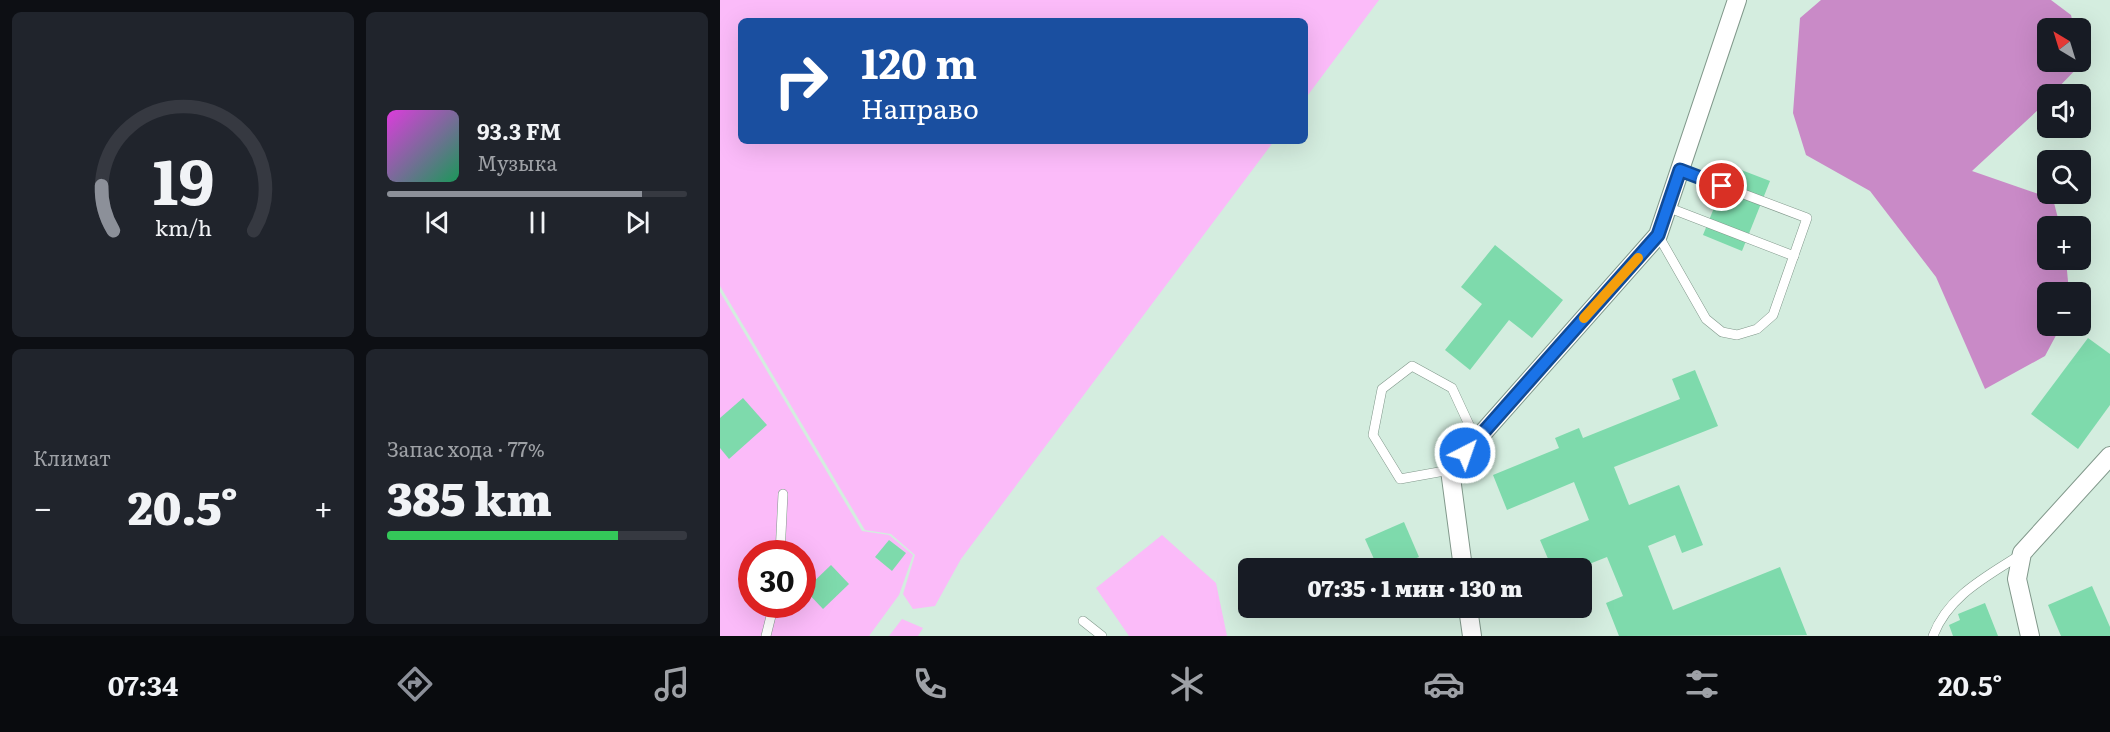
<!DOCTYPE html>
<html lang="ru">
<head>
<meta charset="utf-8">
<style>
  body { margin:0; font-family:Literata,serif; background:#20242c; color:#f1f3f6; height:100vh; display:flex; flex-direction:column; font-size:22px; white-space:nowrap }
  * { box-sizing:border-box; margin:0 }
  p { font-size:20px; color:#9ea1a6 }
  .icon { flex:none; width:33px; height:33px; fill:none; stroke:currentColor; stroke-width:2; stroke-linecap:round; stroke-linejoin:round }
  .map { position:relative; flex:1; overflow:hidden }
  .drawer { display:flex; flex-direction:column; gap:12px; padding:12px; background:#0d0f14; width:720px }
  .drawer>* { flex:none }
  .top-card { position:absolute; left:18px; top:18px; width:570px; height:126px; border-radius:9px; box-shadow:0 6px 24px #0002; background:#1a4fa0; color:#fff; overflow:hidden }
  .needle { width:39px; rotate:322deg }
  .fabs { position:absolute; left:1317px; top:18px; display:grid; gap:12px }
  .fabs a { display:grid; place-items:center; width:54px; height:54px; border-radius:9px; background:#171b24; box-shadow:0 6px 24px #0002; font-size:30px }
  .speed { position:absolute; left:18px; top:540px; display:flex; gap:12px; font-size:30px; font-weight:700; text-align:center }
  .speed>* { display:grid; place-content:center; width:78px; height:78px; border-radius:50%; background:#171b24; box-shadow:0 6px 24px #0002; line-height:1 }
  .speed .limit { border:9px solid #d22; background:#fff; color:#111 }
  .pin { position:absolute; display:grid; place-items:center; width:51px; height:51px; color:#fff; margin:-26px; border:3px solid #fff; border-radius:50%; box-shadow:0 2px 6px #0007 }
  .me { position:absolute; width:66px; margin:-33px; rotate:41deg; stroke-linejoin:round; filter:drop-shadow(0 0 4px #0008) }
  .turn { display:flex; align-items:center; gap:21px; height:126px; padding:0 24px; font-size:27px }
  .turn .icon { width:78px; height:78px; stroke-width:2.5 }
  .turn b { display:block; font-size:42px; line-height:51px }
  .big { font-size:45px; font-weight:800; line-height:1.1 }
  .drawer .widget { flex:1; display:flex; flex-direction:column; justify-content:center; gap:9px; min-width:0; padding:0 21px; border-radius:9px; background:#20242c }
  .drawer .dial { align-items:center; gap:0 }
  .dial svg { height:156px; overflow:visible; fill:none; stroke:#363941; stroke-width:7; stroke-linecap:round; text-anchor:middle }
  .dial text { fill:#f1f3f6; stroke:none }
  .song { display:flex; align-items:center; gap:18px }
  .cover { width:72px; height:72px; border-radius:9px; background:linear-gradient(135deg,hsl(300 70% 55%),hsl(150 70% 35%)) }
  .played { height:6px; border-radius:3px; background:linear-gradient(90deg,#8c9099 85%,#363941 85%) }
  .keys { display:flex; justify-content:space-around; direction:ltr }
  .heat { display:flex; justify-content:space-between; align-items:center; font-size:33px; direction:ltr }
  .charge { height:9px; border-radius:4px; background:linear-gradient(90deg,#34c759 77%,#363941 0) }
  .drawer .tiles { flex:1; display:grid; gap:12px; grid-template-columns:repeat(2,1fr) }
  .trip { position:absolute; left:518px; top:558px; width:354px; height:60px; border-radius:9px; background:#171b24; box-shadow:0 6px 24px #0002; font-weight:800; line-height:60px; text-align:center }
  .dock { display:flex; height:96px; justify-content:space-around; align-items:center; background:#090b0e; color:#9ea1a6 }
  .dock .icon { width:42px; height:42px }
  .dock .current { color:#8c9099 }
  .dock b { font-size:27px; color:#f1f3f6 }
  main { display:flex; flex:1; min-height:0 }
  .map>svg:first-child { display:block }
  .green { fill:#fbbbf9; fill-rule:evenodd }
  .water { fill:#c98ac7 }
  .building { fill:#7edaac }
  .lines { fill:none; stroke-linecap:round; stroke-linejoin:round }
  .service-casing { stroke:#81988b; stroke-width:10 }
  .minor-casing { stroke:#81988b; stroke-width:20 }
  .service { stroke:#fff; stroke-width:9 }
  .minor { stroke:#fff; stroke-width:18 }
  .route-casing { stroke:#114b97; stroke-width:15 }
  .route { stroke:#1a73e8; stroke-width:10 }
  .slow { stroke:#f59e0b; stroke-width:10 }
</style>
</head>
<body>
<main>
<section class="drawer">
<div class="tiles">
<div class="widget dial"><svg viewBox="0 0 100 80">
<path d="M14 69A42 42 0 1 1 86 69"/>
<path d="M14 69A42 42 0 0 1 8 46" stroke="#8c9099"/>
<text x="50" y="56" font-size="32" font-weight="700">19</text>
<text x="50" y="72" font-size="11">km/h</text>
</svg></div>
<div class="widget">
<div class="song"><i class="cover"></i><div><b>93.3 FM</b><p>Музыка</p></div></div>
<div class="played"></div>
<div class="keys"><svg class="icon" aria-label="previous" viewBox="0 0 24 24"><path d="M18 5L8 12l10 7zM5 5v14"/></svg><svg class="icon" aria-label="pause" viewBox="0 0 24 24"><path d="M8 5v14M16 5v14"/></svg><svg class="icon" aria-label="next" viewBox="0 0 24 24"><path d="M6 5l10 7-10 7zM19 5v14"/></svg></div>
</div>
<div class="widget"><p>Климат</p>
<div class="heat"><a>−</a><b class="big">20.5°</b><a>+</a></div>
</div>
<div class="widget"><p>Запас хода · 77%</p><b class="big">385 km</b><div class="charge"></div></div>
</div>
</section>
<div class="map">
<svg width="1390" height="636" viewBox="0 0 1390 636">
  <rect width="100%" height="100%" fill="#d4eddf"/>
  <g class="green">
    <path d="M0 0H659L585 99V21H21V141H554L241 559 215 606 193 609 183 594 195 555 171 534 145 530 0 286Z"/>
    <path d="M0 292 142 531 169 535 193 555 179 595 149 636H0ZM32 554H82V604H32Z"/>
    <path d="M442 535 496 583 507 636H409L376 588Z"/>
    <path d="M182 619 203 628 198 636H169Z"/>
  </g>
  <path class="water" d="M1101 0H1331L1351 15 1354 28H1328V62H1360L1361 56 1362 63 1332 94H1328L1327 99 1319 109 1252 171 1333 199 1340 226H1328V260H1346L1349 292H1328V326H1341L1325 356 1265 389 1216 277 1150 191 1086 155 1073 113 1080 18Z"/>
  <g class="building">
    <path d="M1011 166 1050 181 1022 251 983 235Z"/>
    <path d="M775 245 843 300 812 338 789 320 750 370 725 350 762 304 741 287Z"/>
    <path d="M1368 338 1390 354V405L1358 449 1311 414Z"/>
    <path d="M975 370 998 426 894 467 909 505 959 485 983 545 962 553 955 535 928 546 953 610 1060 567 1087 635 899 636 886 603 903 596 887 557 859 568H832L820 540 869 520 854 482 787 510 773 475 839 448 835 438 859 428 863 438 960 399 952 379Z"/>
    <path d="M23 398 47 425 9 459 0 448V418Z"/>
    <path d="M684 522 699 557 672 568H658L645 539Z"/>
    <path d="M169 540 186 553 172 571 155 557Z"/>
    <path d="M111 565 129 584 103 609 85 590Z"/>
    <path d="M1372 586 1390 627V636H1341L1328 605Z"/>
    <path d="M1265 603 1278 636H1233L1229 625 1240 620 1238 614Z"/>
  </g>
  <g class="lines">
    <defs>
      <g id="service">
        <path d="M947 207 1074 256"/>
        <path d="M938 235 986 319 1002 332 1017 335 1037 329 1053 315 1087 218 960 170"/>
        <path d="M730 470 680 479 653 435 662 389 692 366 732 388 751 429 760 436"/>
        <path d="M60 554 63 494"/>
        <path d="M363 621 382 636"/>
        <path d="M46 636 54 604"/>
        <path d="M1213 636C1228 596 1266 577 1300 555"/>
      </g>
      <g id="minor">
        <path d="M743 568 730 470 938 235 1017 0"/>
        <path d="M748 608 752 636"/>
        <path d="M1310 636 1297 579 1302 553 1390 456"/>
      </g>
    </defs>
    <use href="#service" class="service-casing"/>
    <use href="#minor" class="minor-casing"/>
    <use href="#service" class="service"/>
    <use href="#minor" class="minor"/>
  </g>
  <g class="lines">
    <defs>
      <path id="route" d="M745 453 938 235 960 170 1002 186"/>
    </defs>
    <use href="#route" class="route-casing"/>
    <use href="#route" class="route"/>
    <path class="slow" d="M864 318 918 258"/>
  </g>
</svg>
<div class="fabs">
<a><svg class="needle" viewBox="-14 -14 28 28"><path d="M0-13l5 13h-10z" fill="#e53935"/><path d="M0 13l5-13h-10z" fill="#9ea1a6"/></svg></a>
<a><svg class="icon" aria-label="sound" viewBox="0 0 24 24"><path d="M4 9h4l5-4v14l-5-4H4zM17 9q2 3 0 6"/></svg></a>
<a><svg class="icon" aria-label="search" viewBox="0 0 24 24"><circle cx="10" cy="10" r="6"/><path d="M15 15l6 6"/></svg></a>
<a>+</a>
<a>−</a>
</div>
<div class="speed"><div class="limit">30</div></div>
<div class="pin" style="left:1002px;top:186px;background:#d93025"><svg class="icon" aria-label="arrive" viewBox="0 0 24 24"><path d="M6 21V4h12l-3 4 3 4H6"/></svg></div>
<svg class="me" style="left:745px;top:453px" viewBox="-20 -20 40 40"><circle r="17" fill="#1a73e8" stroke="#fff" stroke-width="3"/><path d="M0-11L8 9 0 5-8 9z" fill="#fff"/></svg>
<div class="trip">07:35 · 1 мин · 130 m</div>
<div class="top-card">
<div class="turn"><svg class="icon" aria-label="right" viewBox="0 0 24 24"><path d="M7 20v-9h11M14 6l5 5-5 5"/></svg><div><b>120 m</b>Направо</div></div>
</div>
</div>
</main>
<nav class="dock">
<b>07:34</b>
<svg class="icon current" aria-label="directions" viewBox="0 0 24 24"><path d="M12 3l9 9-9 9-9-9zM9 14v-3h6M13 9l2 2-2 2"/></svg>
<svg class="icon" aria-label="music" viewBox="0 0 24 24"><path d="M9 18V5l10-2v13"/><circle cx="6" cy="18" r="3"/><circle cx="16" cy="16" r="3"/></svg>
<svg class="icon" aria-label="phone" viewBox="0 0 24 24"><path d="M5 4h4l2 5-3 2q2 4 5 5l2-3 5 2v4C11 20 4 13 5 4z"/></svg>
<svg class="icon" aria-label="climate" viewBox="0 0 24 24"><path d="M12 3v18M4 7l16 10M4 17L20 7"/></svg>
<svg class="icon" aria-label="car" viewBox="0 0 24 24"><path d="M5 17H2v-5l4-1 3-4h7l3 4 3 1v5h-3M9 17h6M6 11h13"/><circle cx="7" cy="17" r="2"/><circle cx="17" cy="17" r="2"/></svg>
<svg class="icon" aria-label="filters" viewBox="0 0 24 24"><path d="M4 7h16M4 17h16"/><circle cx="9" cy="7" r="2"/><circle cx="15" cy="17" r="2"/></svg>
<b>20.5°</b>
</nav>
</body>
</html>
